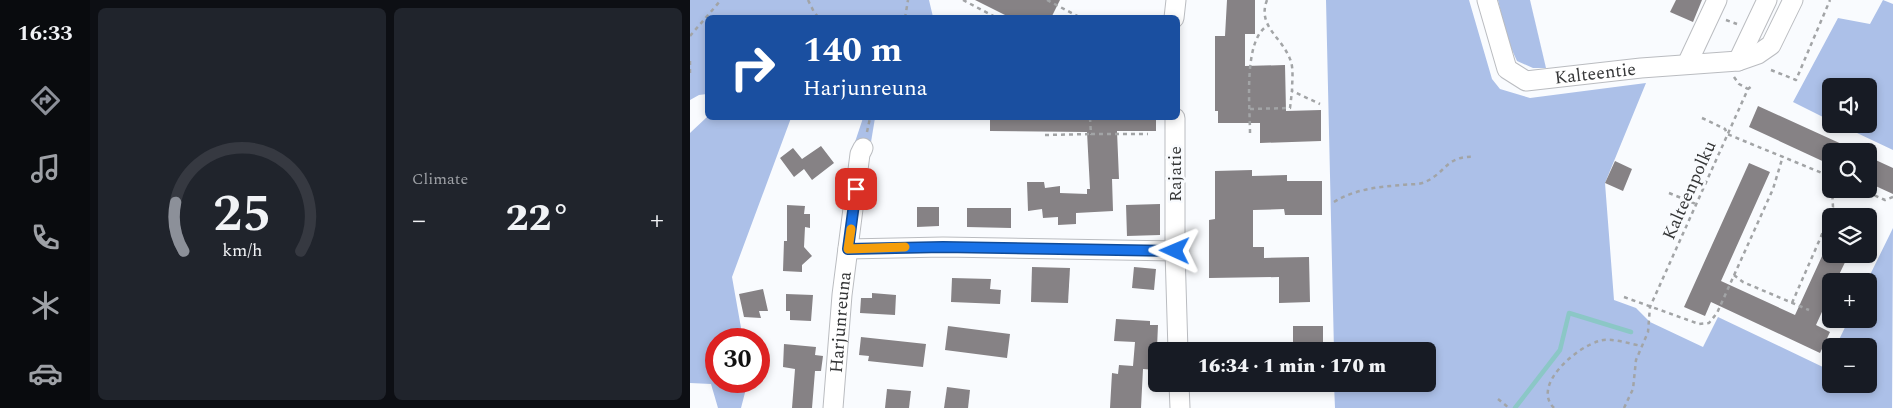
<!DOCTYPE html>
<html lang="en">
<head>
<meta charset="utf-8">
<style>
  body { margin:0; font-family:Spectral,serif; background:#20242c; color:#f1f3f6; height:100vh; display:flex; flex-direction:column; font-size:19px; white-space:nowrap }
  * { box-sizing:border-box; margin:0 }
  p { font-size:16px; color:#9ea1a6 }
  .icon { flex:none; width:28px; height:28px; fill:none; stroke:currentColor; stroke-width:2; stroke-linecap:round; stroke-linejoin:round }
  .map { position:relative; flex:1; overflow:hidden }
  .details { display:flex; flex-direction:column; gap:8px; padding:8px; background:#0d0f14; width:600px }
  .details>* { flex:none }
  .guide { position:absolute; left:15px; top:15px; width:475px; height:105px; border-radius:8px; box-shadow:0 2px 8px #0003; background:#1a4fa0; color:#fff; overflow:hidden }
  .fabs { position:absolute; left:1132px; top:78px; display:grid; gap:10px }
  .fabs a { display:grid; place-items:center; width:55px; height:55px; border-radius:8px; background:#171b24; box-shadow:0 2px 8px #0003; font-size:25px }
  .speed { position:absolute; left:15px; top:328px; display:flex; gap:10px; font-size:25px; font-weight:700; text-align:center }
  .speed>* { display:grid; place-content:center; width:65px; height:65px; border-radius:50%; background:#171b24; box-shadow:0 2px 8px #0003; line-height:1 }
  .speed .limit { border:8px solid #d22; background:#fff; color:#111 }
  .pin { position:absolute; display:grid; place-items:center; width:42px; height:42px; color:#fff; margin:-21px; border-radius:10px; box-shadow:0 2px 8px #0006 }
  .me { position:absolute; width:55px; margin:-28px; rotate:271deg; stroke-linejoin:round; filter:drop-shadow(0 0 4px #0008) }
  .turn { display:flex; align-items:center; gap:18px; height:105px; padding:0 15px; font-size:22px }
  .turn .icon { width:65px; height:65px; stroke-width:2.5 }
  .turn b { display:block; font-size:35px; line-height:42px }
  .big { font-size:38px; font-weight:800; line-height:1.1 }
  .details .card { flex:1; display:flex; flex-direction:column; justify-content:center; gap:8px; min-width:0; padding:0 18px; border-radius:8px; background:#20242c }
  .details .dial { align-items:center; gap:0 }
  .dial svg { height:130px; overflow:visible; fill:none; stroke:#363941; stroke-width:7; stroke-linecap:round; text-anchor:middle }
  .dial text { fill:#f1f3f6; stroke:none }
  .heat { display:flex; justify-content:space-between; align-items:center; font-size:28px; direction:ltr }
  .details .tiles { flex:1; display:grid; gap:8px; grid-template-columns:repeat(2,1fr) }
  .trip { position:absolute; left:458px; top:342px; width:288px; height:50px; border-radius:8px; background:#171b24; box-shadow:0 2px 8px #0003; font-weight:800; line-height:50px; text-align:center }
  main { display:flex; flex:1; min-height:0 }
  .tabs { display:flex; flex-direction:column; width:90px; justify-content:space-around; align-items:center; background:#090b0e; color:#9ea1a6 }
  .tabs .icon { width:35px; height:35px }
  .tabs .active { color:#8c9099 }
  .tabs b { font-size:22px; color:#f1f3f6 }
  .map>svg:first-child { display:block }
  .forest { fill:#acc0e8 }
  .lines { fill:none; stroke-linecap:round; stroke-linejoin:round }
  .stream { stroke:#8bc7c6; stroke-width:4.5 }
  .building { fill:#868285 }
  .minor-casing { stroke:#babcc0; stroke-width:21 }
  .path { stroke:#a2a4a6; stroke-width:2.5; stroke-dasharray:4 4; stroke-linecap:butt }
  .minor { stroke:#fff; stroke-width:19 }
  .route-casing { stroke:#114b97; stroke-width:12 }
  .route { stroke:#1a73e8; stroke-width:9 }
  .slow { stroke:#f59e0b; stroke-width:9 }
  .labels { text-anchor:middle; stroke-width:5; stroke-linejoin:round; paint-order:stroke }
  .street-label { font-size:18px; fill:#353637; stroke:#f9fbfe }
</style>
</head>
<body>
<main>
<nav class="tabs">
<b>16:33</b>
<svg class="icon active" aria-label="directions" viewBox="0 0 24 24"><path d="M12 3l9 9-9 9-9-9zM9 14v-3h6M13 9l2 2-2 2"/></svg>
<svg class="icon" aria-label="music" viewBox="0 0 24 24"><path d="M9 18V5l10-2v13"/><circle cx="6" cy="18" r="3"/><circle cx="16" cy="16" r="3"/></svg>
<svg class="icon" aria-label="phone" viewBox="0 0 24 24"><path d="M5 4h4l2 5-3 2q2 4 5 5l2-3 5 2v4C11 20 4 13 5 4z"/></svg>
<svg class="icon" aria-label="climate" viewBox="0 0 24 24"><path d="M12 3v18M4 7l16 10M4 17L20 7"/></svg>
<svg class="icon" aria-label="car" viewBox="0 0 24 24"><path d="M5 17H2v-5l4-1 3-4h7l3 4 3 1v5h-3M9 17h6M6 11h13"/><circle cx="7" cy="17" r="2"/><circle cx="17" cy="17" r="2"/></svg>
</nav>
<section class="details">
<div class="tiles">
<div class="card dial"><svg viewBox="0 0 100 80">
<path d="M14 69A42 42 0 1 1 86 69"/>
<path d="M14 69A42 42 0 0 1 9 39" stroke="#8c9099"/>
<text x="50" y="56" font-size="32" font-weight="700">25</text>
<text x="50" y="72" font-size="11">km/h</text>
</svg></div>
<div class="card"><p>Climate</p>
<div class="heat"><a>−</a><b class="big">22°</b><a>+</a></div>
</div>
</div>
</section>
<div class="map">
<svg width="1203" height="408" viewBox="0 0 1203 408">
  <rect width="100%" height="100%" fill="#f9fbfe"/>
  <g class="forest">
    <path d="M0 0H239L243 17 18 18 17 94 9 95 0 100Z"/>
    <path d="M636 0H779L802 79 810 89 840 98 956 83 915 183 924 300 946 308 960 322 1013 347 1028 317 1135 368 1141 355V384H1179V346H1146L1159 319H1179L1177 281 1203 228 1202 408H645L644 384H736V351H644Z"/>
    <path d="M808 0H840L856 68H843L827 61 817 39Z"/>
    <path d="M1193 0 1203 4V150L1148 124H1179V86H1141V121L1103 102 1148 18 1180 24Z"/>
    <path d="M17 117 101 118 42 277 53 339H26V381H58L51 408H28L21 384 0 383V133Z"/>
    <path d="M173 118H185L181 142H165Z"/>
  </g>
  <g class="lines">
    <path class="stream" d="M825 408 870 350 879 313 941 332"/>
  </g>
  <g class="building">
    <path d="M285 0H370L361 18H321Z"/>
    <path d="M537 0H565V34H555V66L595 65 596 111 631 110V141L570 143V123H528V111H525V36H535Z"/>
    <path d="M986 0H1012L1003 22 980 12Z"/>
    <path d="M1068 106 1167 151H1141V165L1059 127Z"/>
    <path d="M300 118H466V131H427L429 179H422L423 211 386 213V224L368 225V217L353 218 352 209 338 211 337 182H354L355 188 370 186V193L397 194V189H400L397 132 300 131Z"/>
    <path d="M131 146 144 163 122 180 114 169 104 177 90 158 103 148 112 159Z"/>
    <path d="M1179 157 1203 168V194L1179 183Z"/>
    <path d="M925 161 942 169 933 191 915 183Z"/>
    <path d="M1059 163 1080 172 1031 281 1105 315 1133 254H1159L1146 281H1141V292L1126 325 1140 332 1130 353 1021 302 1015 316 994 307Z"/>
    <path d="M562 170V176L597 175V181H632V215H595L594 209 563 210V247H574V258L619 257 620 302 589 303V277L519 278V220L525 219V171Z"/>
    <path d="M470 204V235L437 236 436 205Z"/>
    <path d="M97 205 115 206 114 214H120V228L115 227 114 247 122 256 112 265V272L93 271 94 241H97Z"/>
    <path d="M227 207H249V226L227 227Z"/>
    <path d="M277 208H321V228L277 227Z"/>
    <path d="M342 267 380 268 378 303 341 302Z"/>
    <path d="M444 267 466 269 464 290 442 288Z"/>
    <path d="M262 278 301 279 300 289 311 290 310 304 261 302Z"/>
    <path d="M73 289 78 311H69L71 318 54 317 49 294Z"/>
    <path d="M182 293 206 295 205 315 170 313 171 298H182Z"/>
    <path d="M96 294 123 295 121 321 100 320V311H96Z"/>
    <path d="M426 319 460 321V325H468L466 370 453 369 451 408H420L422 373 428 374 429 365 443 366 445 342 424 341Z"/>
    <path d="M258 326 320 334 317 358 255 350Z"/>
    <rect x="603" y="326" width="30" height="25"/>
    <path d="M171 337 236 344 233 367 178 361 179 356 169 355Z"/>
    <path d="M94 344 126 347 125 355 133 356 131 371H125L122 408H102L105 369 93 367Z"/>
    <path d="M257 387 280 390 278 408H254Z"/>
    <path d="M197 389 221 391 219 408H195Z"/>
  </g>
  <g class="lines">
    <defs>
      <g id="minor">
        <path id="s1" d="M797 0 817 69 836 81 951 68 1048 61 1068 54 1081 45 1103 0"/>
        <path d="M484 18 486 0"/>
        <path d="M1048 61 1077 0"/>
        <path d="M997 64 1027 0"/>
        <path d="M485 118V251L488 351"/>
        <path d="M158 249 253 247 485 251"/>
        <path d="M489 384 490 408"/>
        <path id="s2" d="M143 408 152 295 170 154 173 148"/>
      </g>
    </defs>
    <use href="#minor" class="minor-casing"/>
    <g class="path">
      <path d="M118 0 124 12 129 18"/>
      <path d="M273 0 307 18"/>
      <path d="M357 0 391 18"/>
      <path d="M577 0C567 26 591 36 600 59 604 68 602 81 602 91L630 104"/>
      <path d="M215 18 218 0"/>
      <path d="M1036 20 1047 24"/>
      <path d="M0 36 31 0"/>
      <path d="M0 61V74"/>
      <path d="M1081 70 1106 80 1140 0"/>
      <path d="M1044 77 1049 84 1058 89"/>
      <path d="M560 109 600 108 602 91"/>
      <path d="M400 118 401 134H458"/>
      <path d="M1012 118 1035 129 1037 134 1137 175 1141 185"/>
      <path d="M177 132 180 118"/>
      <path d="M560 133C560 107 553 41 577 26"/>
      <path d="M355 135 401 134"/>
      <path d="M1170 189 1195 200 1203 197"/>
      <path d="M979 193 1006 204"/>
      <path d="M644 202C665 189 688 187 712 185 718 184 729 185 735 182 756 173 756 155 785 157"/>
      <path d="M1044 275 1053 282 1119 310"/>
      <path d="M934 297 1009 324 1019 323 1027 313 1083 189 1093 156"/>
      <path d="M1102 303 1140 216 1143 207 1142 189"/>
      <path d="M808 399 819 408"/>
      <path d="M864 408C841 385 887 347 909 341 921 337 940 344 952 346"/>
      <path d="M934 408 943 389 946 360 958 332 960 307 1058 89 1063 85"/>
    </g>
    <use href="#minor" class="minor"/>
  </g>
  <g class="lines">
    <defs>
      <path id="route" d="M166 189 158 249 253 247 485 251"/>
    </defs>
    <use href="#route" class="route-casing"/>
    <use href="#route" class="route"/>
    <path class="slow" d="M161 229 158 249 215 247"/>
  </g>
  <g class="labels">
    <g class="street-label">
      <text dy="6" stroke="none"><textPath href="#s1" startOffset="164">Kalteentie</textPath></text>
      <text transform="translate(485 174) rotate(-90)" y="6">Rajatie</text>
      <text transform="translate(999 190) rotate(-66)" y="6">Kalteenpolku</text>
      <text dy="6" stroke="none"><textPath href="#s2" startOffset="86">Harjunreuna</textPath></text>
    </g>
  </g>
</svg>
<div class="fabs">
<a><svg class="icon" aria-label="sound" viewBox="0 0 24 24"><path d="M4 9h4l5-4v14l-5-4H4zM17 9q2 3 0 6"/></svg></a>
<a><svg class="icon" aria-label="search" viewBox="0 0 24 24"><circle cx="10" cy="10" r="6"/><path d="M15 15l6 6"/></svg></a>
<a><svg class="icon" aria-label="layers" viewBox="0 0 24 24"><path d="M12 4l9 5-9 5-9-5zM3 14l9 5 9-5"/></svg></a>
<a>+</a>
<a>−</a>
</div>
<div class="speed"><div class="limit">30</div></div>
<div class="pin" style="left:166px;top:189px;background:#d93025"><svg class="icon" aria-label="arrive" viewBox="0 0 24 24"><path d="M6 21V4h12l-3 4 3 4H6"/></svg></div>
<svg class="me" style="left:485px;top:251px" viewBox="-20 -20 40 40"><path d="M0-17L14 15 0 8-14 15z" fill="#1a73e8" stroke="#fff" stroke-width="4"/></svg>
<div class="trip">16:34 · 1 min · 170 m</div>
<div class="guide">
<div class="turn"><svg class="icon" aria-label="right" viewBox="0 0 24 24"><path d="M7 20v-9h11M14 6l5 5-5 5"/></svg><div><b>140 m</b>Harjunreuna</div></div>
</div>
</div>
</main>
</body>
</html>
